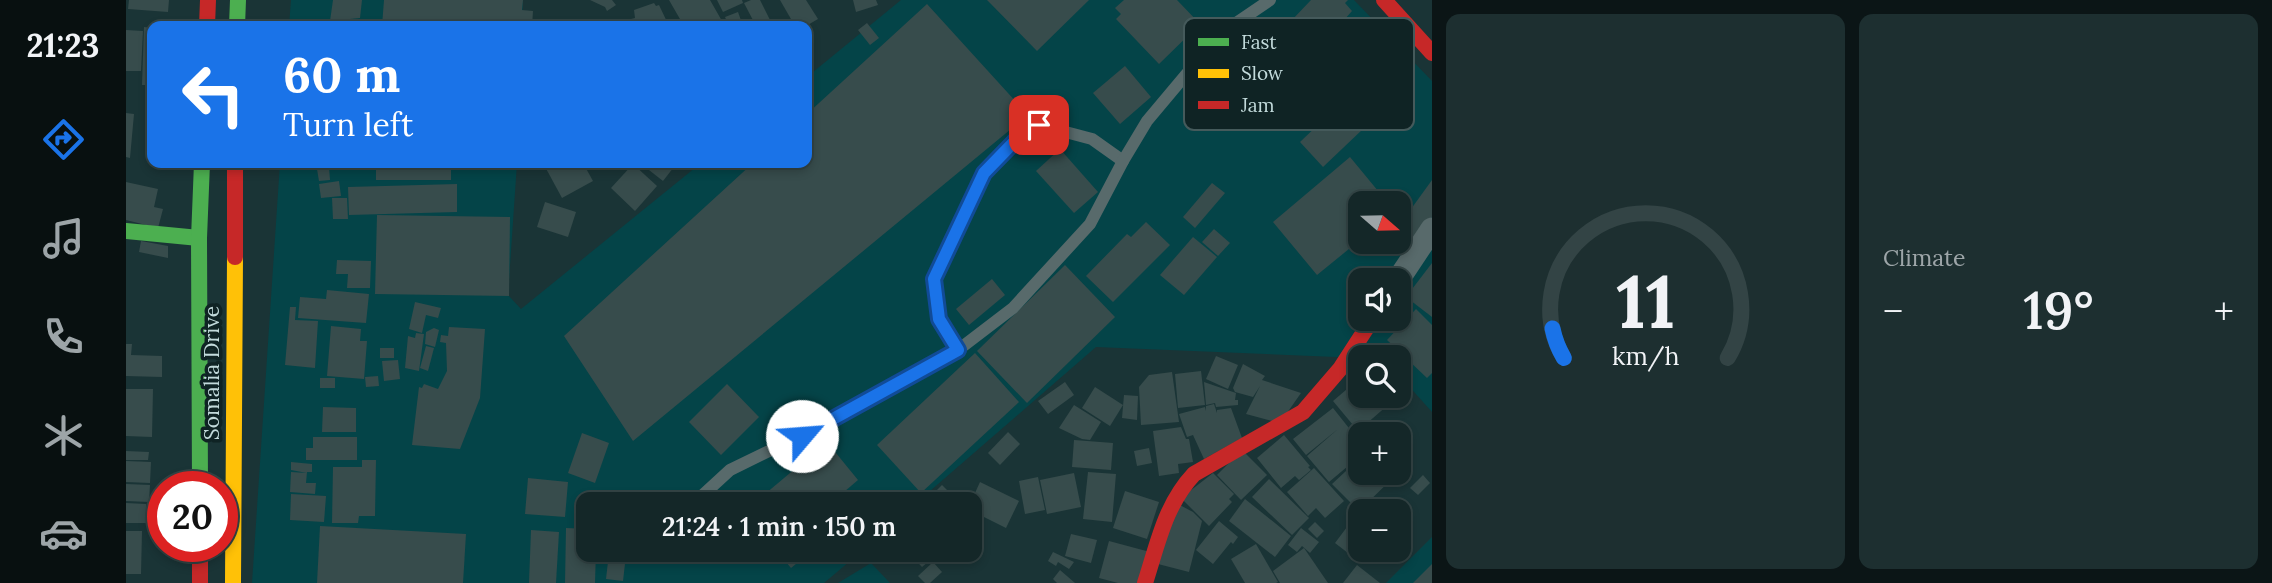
<!DOCTYPE html>
<html lang="en">
<head>
<meta charset="utf-8">
<style>
  body { margin:0; font-family:Lora,serif; background:#1d2f30; color:#f1f3f6; height:100vh; display:flex; flex-direction:column; font-size:26px; white-space:nowrap }
  * { box-sizing:border-box; margin:0 }
  p { font-size:23px; color:#9da5a8 }
  .icon { flex:none; width:38px; height:38px; fill:none; stroke:currentColor; stroke-width:2; stroke-linecap:round; stroke-linejoin:round }
  .map { position:relative; flex:1; overflow:hidden }
  .drawer { display:flex; flex-direction:column; gap:14px; padding:14px; background:#0b1516; width:840px }
  .drawer>* { flex:none }
  .hud { position:absolute; left:21px; top:21px; width:665px; height:147px; border-radius:14px; box-shadow:0 4px 10px #0003,0 0 0 2px #334445; background:#1a73e8; color:#fff; overflow:hidden }
  .needle { width:46px; rotate:110deg }
  .controls { position:absolute; left:1222px; top:191px; display:grid; gap:14px }
  .controls a { display:grid; place-items:center; width:63px; height:63px; border-radius:14px; background:#142728; box-shadow:0 4px 10px #0003,0 0 0 2px #334445; font-size:35px }
  .speed { position:absolute; left:21px; top:471px; display:flex; gap:14px; font-size:35px; font-weight:700; text-align:center }
  .speed>* { display:grid; place-content:center; width:91px; height:91px; border-radius:50%; background:#142728; box-shadow:0 4px 10px #0003,0 0 0 2px #334445; line-height:1 }
  .speed .limit { border:10px solid #d22; background:#fff; color:#111 }
  .pin { position:absolute; display:grid; place-items:center; width:60px; height:60px; color:#fff; margin:-30px; border-radius:14px; box-shadow:0 4px 10px #0006 }
  .me { position:absolute; width:77px; margin:-38px; rotate:63deg; stroke-linejoin:round; filter:drop-shadow(0 0 5px #0008) }
  .turn { display:flex; align-items:center; gap:24px; height:147px; padding:0 21px; font-size:32px }
  .turn .icon { width:91px; height:91px; stroke-width:2.5 }
  .turn b { display:block; font-size:49px; line-height:60px }
  .big { font-size:52px; font-weight:600; line-height:1.1 }
  .drawer .card { flex:1; display:flex; flex-direction:column; justify-content:center; gap:10px; min-width:0; padding:0 24px; border-radius:14px; background:#1d2f30 }
  .drawer .dial { align-items:center; gap:0 }
  .dial svg { height:182px; overflow:visible; fill:none; stroke:#334445; stroke-width:7; stroke-linecap:round; text-anchor:middle }
  .dial text { fill:#f1f3f6; stroke:none }
  .heat { display:flex; justify-content:space-between; align-items:center; font-size:38px; direction:ltr }
  .drawer .tiles { flex:1; display:grid; gap:14px; grid-template-columns:repeat(2,1fr) }
  .trip { position:absolute; left:450px; top:492px; width:406px; height:70px; border-radius:14px; background:#142728; box-shadow:0 4px 10px #0003,0 0 0 2px #334445; font-weight:600; line-height:70px; text-align:center }
  main { display:flex; flex:1; min-height:0 }
  .menu { display:flex; flex-direction:column; width:126px; justify-content:space-around; align-items:center; background:#081010; color:#9da5a8 }
  .menu .icon { width:49px; height:49px }
  .menu .active { color:#1a73e8 }
  .menu b { font-size:32px; color:#f1f3f6 }
  .map>svg:first-child { display:block }
  .built { fill:#044448; fill-rule:evenodd }
  .building { fill:#374c4c }
  .lines { fill:none; stroke-linecap:round; stroke-linejoin:round }
  .lane { stroke:#586a6b; stroke-width:12 }
  .street { stroke:#586a6b; stroke-width:23 }
  .fast { stroke:#4caf50; stroke-width:16 }
  .slow { stroke:#ffc107; stroke-width:16 }
  .jam { stroke:#c62828; stroke-width:16 }
  .route-casing { stroke:#114b97; stroke-width:18 }
  .route { stroke:#1a73e8; stroke-width:12 }
  .labels { text-anchor:middle; stroke-width:7; stroke-linejoin:round; paint-order:stroke }
  .street-label { font-size:21px; fill:#c2dadb; stroke:#0f2324 }
  .key { fill:#0f2324; stroke:#455a5b; stroke-width:2 }
  .key-label { font-size:19px; fill:#c2dadb }
</style>
</head>
<body>
<main>
<nav class="menu">
<b>21:23</b>
<svg class="icon active" aria-label="directions" viewBox="0 0 24 24"><path d="M12 3l9 9-9 9-9-9zM9 14v-3h6M13 9l2 2-2 2"/></svg>
<svg class="icon" aria-label="music" viewBox="0 0 24 24"><path d="M9 18V5l10-2v13"/><circle cx="6" cy="18" r="3"/><circle cx="16" cy="16" r="3"/></svg>
<svg class="icon" aria-label="phone" viewBox="0 0 24 24"><path d="M5 4h4l2 5-3 2q2 4 5 5l2-3 5 2v4C11 20 4 13 5 4z"/></svg>
<svg class="icon" aria-label="climate" viewBox="0 0 24 24"><path d="M12 3v18M4 7l16 10M4 17L20 7"/></svg>
<svg class="icon" aria-label="car" viewBox="0 0 24 24"><path d="M5 17H2v-5l4-1 3-4h7l3 4 3 1v5h-3M9 17h6M6 11h13"/><circle cx="7" cy="17" r="2"/><circle cx="17" cy="17" r="2"/></svg>
</nav>
<div class="map">
<svg width="1306" height="583" viewBox="0 0 1306 583">
  <rect width="100%" height="100%" fill="#1a3436"/>
  <g class="built">
    <path d="M165 0H397L396 26H163Z"/>
    <path d="M775 0H1228L1306 81V412L1272 374V357L1234 358 970 347 789 504H462V550H737L698 583H126L154 163H391L382 295 395 309 575 163H681V77ZM1234 203H1272V242H1234ZM1234 280H1272V318H1234Z"/>
    <path d="M1306 537V583H1260Z"/>
    <path d="M745 563 764 583H712Z"/>
  </g>
  <g class="building">
    <path d="M3 0H43L42 12 2 9Z"/>
    <path d="M207 0H236L234 18 204 21Z"/>
    <path d="M258 0H397L396 10 407 11 406 26H256Z"/>
    <path d="M464 0H486L490 5 481 11 479 7Z"/>
    <path d="M543 0H584L596 21 591 24 593 26H558Z"/>
    <path d="M591 0H616L617 3 597 12Z"/>
    <path d="M625 0H634L647 26H630L618 3Z"/>
    <path d="M654 0H680L692 19 680 26H669Z"/>
    <path d="M727 0H750L752 5 730 12Z"/>
    <path d="M861 0H963L911 51Z"/>
    <path d="M998 0H1051L1074 24 1033 64 990 19 995 14 989 8Z"/>
    <path d="M1185 0H1222L1219 3 1226 11 1218 20 1230 31 1234 28 1245 41 1219 68 1166 20Z"/>
    <path d="M528 3 530 6 533 5 543 26H504L501 20 509 18 508 10Z"/>
    <path d="M801 4 902 115 507 441 438 336 627 163H681V114Z"/>
    <path d="M612 12 617 26H603L599 17Z"/>
    <path d="M741 23 753 38 744 45 732 30Z"/>
    <path d="M18 27 26 28V85H16Z"/>
    <path d="M0 30 17 31 15 71H0Z"/>
    <path d="M999 66 1025 97 994 124 967 93Z"/>
    <path d="M1235 84 1258 109 1197 167 1174 142Z"/>
    <path d="M0 113 8 114 4 158 0 157Z"/>
    <path d="M934 149 972 192 948 213 910 171Z"/>
    <path d="M1224 157 1262 203H1234V240L1191 275 1147 222Z"/>
    <rect x="250" y="163" width="75" height="17"/>
    <path d="M417 163H457L467 181 436 198Z"/>
    <path d="M514 163H551L537 181Z"/>
    <path d="M507 164 531 186 509 211 485 188Z"/>
    <path d="M203 167 204 180 193 181 191 169Z"/>
    <path d="M1306 180V217L1282 250 1272 242V227Z"/>
    <path d="M213 181 215 196 195 198 193 184Z"/>
    <path d="M0 182 32 189 28 207 37 209 32 228 0 220Z"/>
    <path d="M1086 183 1099 193 1069 228 1057 217Z"/>
    <path d="M331 184V212L223 215 222 187Z"/>
    <path d="M206 198H221L222 219H207Z"/>
    <path d="M419 202 450 212 442 237 411 227Z"/>
    <path d="M251 215 384 217 383 296 249 294Z"/>
    <path d="M1020 222 1044 245 987 302 960 276 1001 234 1005 237Z"/>
    <path d="M1088 229 1104 243 1092 256 1076 242Z"/>
    <path d="M1067 237 1091 257 1058 295 1034 275Z"/>
    <path d="M15 241 42 246V258L13 252Z"/>
    <path d="M211 260 245 261 244 288H221L222 274H210Z"/>
    <path d="M1306 263V317L1280 297Z"/>
    <path d="M939 265 989 317 901 403 851 351Z"/>
    <path d="M866 279 879 295 843 325 830 309Z"/>
    <path d="M201 290 243 294 240 323 172 318 174 297 200 299Z"/>
    <path d="M289 302 315 308 312 318 300 315 296 333 283 329Z"/>
    <path d="M164 307H170L169 320 192 321 189 368 159 365Z"/>
    <path d="M1290 309 1306 325V373L1301 378 1261 340Z"/>
    <path d="M205 326 235 329 234 341H241L238 379 201 376Z"/>
    <path d="M323 327 359 329 354 398 334 449 286 445 293 387 296 388 298 384 312 389 321 371 320 343 314 342 315 335 322 336Z"/>
    <path d="M308 328 313 330 309 347 299 344 300 332Z"/>
    <path d="M290 333 298 334 293 371 279 368 282 336 289 338Z"/>
    <path d="M0 344H6L5 355 36 356V377L0 376Z"/>
    <path d="M300 346 308 348 302 371 294 368Z"/>
    <rect x="254" y="348" width="14" height="10"/>
    <path d="M849 353 893 402 795 493 751 445Z"/>
    <path d="M1090 356 1112 365 1102 389 1080 379Z"/>
    <path d="M272 360 274 379 258 381 256 361Z"/>
    <path d="M1117 364 1139 376 1136 380 1175 393 1154 423 1120 414 1134 386 1127 397 1109 392 1107 388Z"/>
    <path d="M1075 371 1079 405 1052 408 1049 374Z"/>
    <path d="M1046 372 1053 422 1015 425 1013 387 1023 375Z"/>
    <path d="M252 376 253 386 240 387 239 377Z"/>
    <rect x="194" y="378" width="15" height="10"/>
    <path d="M1234 378V396H1254L1262 405 1232 431 1207 401Z"/>
    <path d="M939 382 948 395 922 414 912 401Z"/>
    <path d="M1078 382 1110 393 1109 400H1112V405L1090 407 1089 403 1080 405Z"/>
    <path d="M601 384 633 417 595 455 563 422Z"/>
    <path d="M969 387 997 405 984 426 956 408Z"/>
    <path d="M0 389H27L26 437 0 436Z"/>
    <path d="M998 395 1012 396 1011 420 996 418Z"/>
    <path d="M1088 404 1091 413V410L1105 408 1116 438 1078 459 1067 435 1061 437 1053 414 1079 407 1080 411V406Z"/>
    <path d="M948 405 975 422 964 440 956 439 933 428Z"/>
    <path d="M197 407 230 408V432H196Z"/>
    <path d="M1207 408 1234 442V456L1203 482 1181 456 1212 429 1180 455 1167 439Z"/>
    <path d="M1055 427 1060 439H1063L1067 462 1052 464 1053 473 1033 476 1027 431Z"/>
    <path d="M882 432 894 444 874 465 862 453Z"/>
    <path d="M456 433 483 443 469 483 442 473Z"/>
    <path d="M1158 435 1184 466 1182 467 1185 470 1173 480 1169 476 1155 488 1131 458Z"/>
    <path d="M187 437H231V460H180V448H187Z"/>
    <path d="M948 440 987 443 985 470 946 467Z"/>
    <path d="M701 442 732 480 704 504H627Z"/>
    <path d="M1023 448 1026 463 1011 466 1008 451Z"/>
    <path d="M1116 450 1141 475 1115 500 1091 475Z"/>
    <path d="M0 451 23 452 22 460H0Z"/>
    <path d="M1234 458V472H1273L1233 511 1206 484Z"/>
    <path d="M236 460H250L249 516H233L232 523H206L207 467H236Z"/>
    <path d="M0 461 25 462 24 483 0 482Z"/>
    <path d="M165 462 186 464V472H181L180 483H190L189 494 164 492 165 472 181 473 165 470Z"/>
    <path d="M1188 468 1218 501 1199 518 1190 508 1182 516 1161 492Z"/>
    <path d="M962 472 990 474 986 522 957 519Z"/>
    <path d="M948 473 955 507 921 514 914 480Z"/>
    <path d="M1087 473 1108 494 1103 499 1106 502 1083 526 1055 498Z"/>
    <path d="M1297 475 1304 483 1292 495 1284 488Z"/>
    <path d="M912 477 919 510 899 514 893 481Z"/>
    <path d="M402 478 442 482 439 517 399 514Z"/>
    <path d="M1143 479 1183 518 1166 535 1126 497Z"/>
    <path d="M854 482 893 501 880 528 844 510V504Z"/>
    <path d="M0 484 24 485 23 502 0 501Z"/>
    <path d="M816 485 827 496 819 503 809 492Z"/>
    <path d="M999 491 1033 502 1021 539 987 528Z"/>
    <path d="M165 494 200 496 198 522 164 520Z"/>
    <path d="M1119 499 1165 536 1149 557 1103 521Z"/>
    <path d="M0 503 20 504V523H0Z"/>
    <path d="M1050 503 1067 512 1076 521 1063 572 1032 564Z"/>
    <path d="M1227 519 1234 524V550H1239L1231 560 1209 543Z"/>
    <path d="M1093 521 1112 537 1107 544 1105 542 1087 564 1070 550Z"/>
    <path d="M1189 522 1198 531 1191 538 1182 529Z"/>
    <path d="M194 526 340 534 337 583H191Z"/>
    <path d="M440 528 462 529V550H470L469 583H439Z"/>
    <path d="M1175 528 1193 542 1184 553 1176 546 1171 552 1162 545Z"/>
    <path d="M405 530 433 532 430 583H403Z"/>
    <path d="M0 531H16L15 574H0Z"/>
    <path d="M945 534 971 540 965 563 939 556Z"/>
    <path d="M844 538 851 549 833 560 827 551 844 550Z"/>
    <path d="M983 541 1024 552 1016 583H992L973 578Z"/>
    <path d="M1130 544 1152 582 1150 583H1119L1105 559Z"/>
    <path d="M1178 548 1202 583H1154L1147 571Z"/>
    <path d="M650 550H687L665 568Z"/>
    <path d="M780 550H816L796 567Z"/>
    <path d="M927 552 948 562 943 569 932 562 930 566 922 561Z"/>
    <path d="M483 553 500 555 497 581 480 579Z"/>
    <path d="M807 562 816 572 804 583H799L792 576Z"/>
    <path d="M1306 564V583H1287Z"/>
    <path d="M1231 565 1254 583H1217Z"/>
    <path d="M934 570 949 583H931L927 579Z"/>
  </g>
  <g class="lines">
    <g class="lane">
      <path d="M832 350 813 319 808 279 858 173 891 139 913 125 966 139 997 161"/>
      <path d="M567 504 604 470 723 412 832 350 887 308 964 224 997 161 1021 121 1094 34 1144 0"/>
    </g>
    <path class="street" d="M1272 280 1306 229"/>
    <g class="fast">
      <path d="M111 26 112 0"/>
      <path d="M0 231 73 238"/>
      <path d="M74 486 73 238 76 163"/>
    </g>
    <path class="slow" d="M107 583 109 257"/>
    <g class="jam">
      <path d="M1258 0 1306 53"/>
      <path d="M81 26 82 0"/>
      <path d="M109 257V163"/>
      <path d="M74 546V583"/>
      <path d="M1019 583C1032 543 1039 505 1068 474L1177 412 1214 369 1247 318"/>
    </g>
  </g>
  <g class="lines">
    <defs>
      <path id="route" d="M676 436 832 350 813 319 808 279 858 173 891 139 913 125"/>
    </defs>
    <use href="#route" class="route-casing"/>
    <use href="#route" class="route"/>
  </g>
  <g class="labels">
    <g class="street-label">
      <text transform="translate(86 373) rotate(-90)" y="7">Somalia Drive</text>
    </g>
  </g>
  <rect x="1058" y="18" width="230" height="112" rx="10" class="key"/>
  <rect x="1072" y="38" width="31" height="8" fill="#4caf50"/>
  <rect x="1072" y="69" width="31" height="9" fill="#ffc107"/>
  <rect x="1072" y="101" width="31" height="8" fill="#c62828"/>
  <g class="key-label">
    <text x="1115" y="49">Fast</text>
    <text x="1115" y="80">Slow</text>
    <text x="1115" y="112">Jam</text>
  </g>
</svg>
<div class="controls">
<a><svg class="needle" viewBox="-14 -14 28 28"><path d="M0-13l5 13h-10z" fill="#e53935"/><path d="M0 13l5-13h-10z" fill="#9da5a8"/></svg></a>
<a><svg class="icon" aria-label="sound" viewBox="0 0 24 24"><path d="M4 9h4l5-4v14l-5-4H4zM17 9q2 3 0 6"/></svg></a>
<a><svg class="icon" aria-label="search" viewBox="0 0 24 24"><circle cx="10" cy="10" r="6"/><path d="M15 15l6 6"/></svg></a>
<a>+</a>
<a>−</a>
</div>
<div class="speed"><div class="limit">20</div></div>
<div class="pin" style="left:913px;top:125px;background:#d93025"><svg class="icon" aria-label="arrive" viewBox="0 0 24 24"><path d="M6 21V4h12l-3 4 3 4H6"/></svg></div>
<svg class="me" style="left:676px;top:436px" viewBox="-20 -20 40 40"><circle r="19" fill="#fff"/><path d="M0-13L10 11 0 6-10 11z" fill="#1a73e8"/></svg>
<div class="trip">21:24 · 1 min · 150 m</div>
<div class="hud">
<div class="turn"><svg class="icon" aria-label="left" viewBox="0 0 24 24"><path d="M17 20v-9H6M10 6l-5 5 5 5"/></svg><div><b>60 m</b>Turn left</div></div>
</div>
</div>
<section class="drawer">
<div class="tiles">
<div class="card dial"><svg viewBox="0 0 100 80">
<path d="M14 69A42 42 0 1 1 86 69"/>
<path d="M14 69A42 42 0 0 1 9 56" stroke="#1a73e8"/>
<text x="50" y="56" font-size="32" font-weight="700">11</text>
<text x="50" y="72" font-size="11">km/h</text>
</svg></div>
<div class="card"><p>Climate</p>
<div class="heat"><a>−</a><b class="big">19°</b><a>+</a></div>
</div>
</div>
</section>
</main>
</body>
</html>
